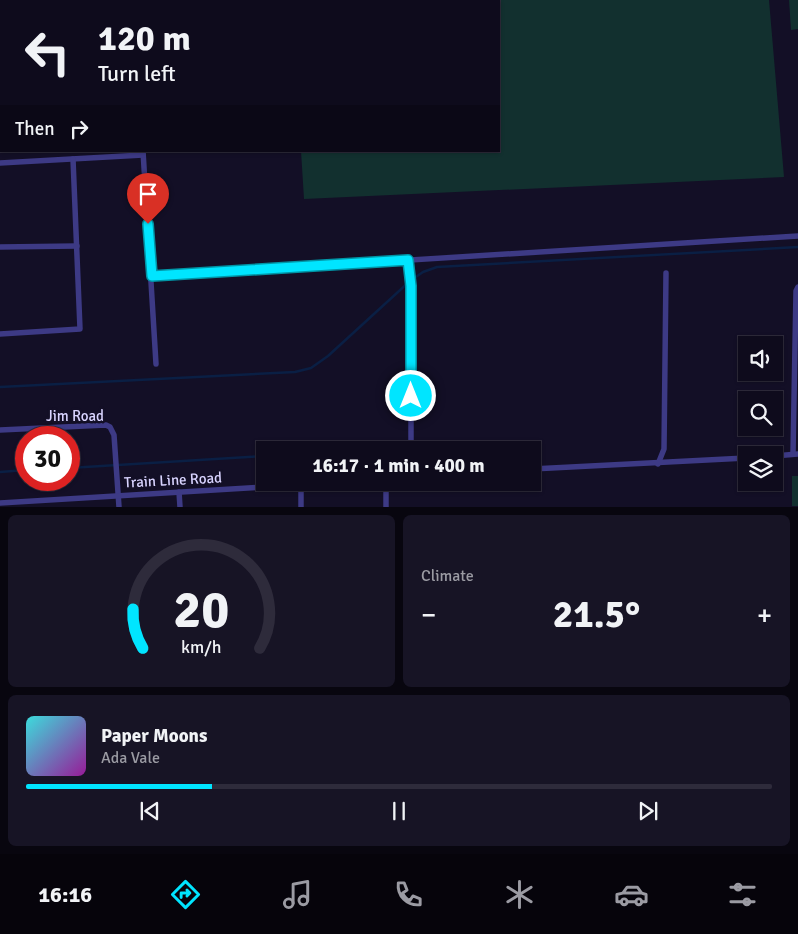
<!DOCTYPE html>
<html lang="en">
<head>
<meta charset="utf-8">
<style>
  body { margin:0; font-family:Signika,sans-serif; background:#171425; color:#f1f3f6; height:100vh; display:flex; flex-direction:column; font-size:19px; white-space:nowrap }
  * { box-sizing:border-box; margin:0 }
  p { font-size:16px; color:#9b9ba3 }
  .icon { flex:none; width:28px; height:28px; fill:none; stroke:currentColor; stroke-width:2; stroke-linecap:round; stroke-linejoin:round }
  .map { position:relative; height:507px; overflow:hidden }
  .drawer { display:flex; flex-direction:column; gap:8px; padding:8px; background:#08060f; flex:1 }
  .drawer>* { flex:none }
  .banner { position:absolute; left:0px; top:0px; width:500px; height:152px; box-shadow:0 1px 4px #0004,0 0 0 1px #2e2b3b; background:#0e0b1c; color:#f1f3f6; overflow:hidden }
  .fabs { position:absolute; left:738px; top:336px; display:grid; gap:10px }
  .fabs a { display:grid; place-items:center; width:45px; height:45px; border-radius:0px; background:#0e0b1c; box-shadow:0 1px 4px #0004,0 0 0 1px #2e2b3b; font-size:25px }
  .speed { position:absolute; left:15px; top:426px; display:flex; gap:10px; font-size:25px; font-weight:700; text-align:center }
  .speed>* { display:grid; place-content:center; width:65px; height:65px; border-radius:50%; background:#0e0b1c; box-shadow:0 1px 4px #0004,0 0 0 1px #2e2b3b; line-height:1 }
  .speed .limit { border:8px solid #d22; background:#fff; color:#111 }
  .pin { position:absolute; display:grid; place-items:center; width:42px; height:42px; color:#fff; margin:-51px -21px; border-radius:50% 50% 50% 0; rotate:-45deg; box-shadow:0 0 5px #0007 }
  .pin .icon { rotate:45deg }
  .me { position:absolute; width:55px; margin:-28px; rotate:0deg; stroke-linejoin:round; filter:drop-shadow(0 0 4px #0008) }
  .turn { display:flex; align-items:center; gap:18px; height:105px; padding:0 15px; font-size:22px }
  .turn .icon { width:65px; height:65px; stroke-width:2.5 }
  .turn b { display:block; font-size:35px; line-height:42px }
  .then { display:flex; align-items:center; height:48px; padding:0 15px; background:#0003; gap:10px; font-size:19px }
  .big { font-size:38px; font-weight:700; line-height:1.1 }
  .drawer .tile { flex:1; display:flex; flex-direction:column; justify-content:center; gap:8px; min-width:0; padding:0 18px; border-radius:8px; background:#171425 }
  .drawer .dial { align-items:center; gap:0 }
  .dial svg { height:130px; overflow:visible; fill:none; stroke:#2e2b3b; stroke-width:7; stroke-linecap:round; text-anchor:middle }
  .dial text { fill:#f1f3f6; stroke:none }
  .song { display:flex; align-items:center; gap:15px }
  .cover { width:60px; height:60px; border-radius:8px; background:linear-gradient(135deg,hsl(180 70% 55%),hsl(300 70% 35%)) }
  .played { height:5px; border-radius:2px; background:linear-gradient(90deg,#00e5ff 25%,#2e2b3b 25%) }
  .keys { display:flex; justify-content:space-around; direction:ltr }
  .heat { display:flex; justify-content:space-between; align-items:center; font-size:28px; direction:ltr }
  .drawer .tiles { flex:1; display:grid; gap:8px; grid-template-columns:1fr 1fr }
  .tile:last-child { grid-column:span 2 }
  .trip { position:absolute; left:256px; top:441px; width:285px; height:50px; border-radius:0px; background:#0e0b1c; box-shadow:0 1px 4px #0004,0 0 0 1px #2e2b3b; font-weight:700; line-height:50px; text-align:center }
  .dock { display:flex; height:80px; justify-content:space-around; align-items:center; background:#06040b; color:#9b9ba3 }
  .dock .icon { width:35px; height:35px }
  .dock .on { color:#00e5ff }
  .dock b { font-size:22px; color:#f1f3f6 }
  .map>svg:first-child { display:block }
  .green { fill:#12302f }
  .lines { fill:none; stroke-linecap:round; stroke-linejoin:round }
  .stream { stroke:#0a1f44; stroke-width:2.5 }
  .street { stroke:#3d3a85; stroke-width:5.5 }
  .route-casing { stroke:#0095a6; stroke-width:12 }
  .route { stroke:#00e5ff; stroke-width:9 }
  .labels { text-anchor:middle; stroke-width:5; stroke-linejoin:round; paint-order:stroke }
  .street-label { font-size:15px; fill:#d9d4ff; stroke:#130f26 }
</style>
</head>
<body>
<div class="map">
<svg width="798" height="507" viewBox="0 0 798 507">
  <rect width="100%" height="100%" fill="#130f26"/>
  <g class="green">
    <path d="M147 0H769L784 177 304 199 301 151H499V1Z"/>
    <path d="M789 0H798V29L791 30Z"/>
    <rect x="792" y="476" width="6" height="30"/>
  </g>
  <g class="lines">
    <g class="stream">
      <path d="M0 387 295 372 311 368 328 356 410 281 423 272 437 267 798 247"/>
      <path d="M358 450 399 448"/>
      <path d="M69 468 265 456"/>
      <path d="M0 472 26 470"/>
    </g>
    <g class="street">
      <path d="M19 1 46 0"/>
      <path d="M0 2H1"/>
      <path d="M0 75H1"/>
      <path d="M143 151 156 364"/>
      <path d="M0 163 143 155"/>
      <path d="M0 247 77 246"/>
      <path d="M408 260 411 286V450"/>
      <path d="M152 276 798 236"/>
      <path d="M0 334 80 329 73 159"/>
      <path d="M0 430 106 425 110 427 114 435 119 507"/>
      <path d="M793 454 796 291 798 287"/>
      <path d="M774 456 798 454"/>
      <path d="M658 464 664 449 666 273"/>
      <path d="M532 469 746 458"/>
      <path d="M386 482V507"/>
      <path d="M301 486V507"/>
      <path d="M179 492 180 507"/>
      <path d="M0 503 347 482"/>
    </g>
  </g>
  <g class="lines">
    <defs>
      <path id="route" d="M148 224 152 276 408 260 411 286V396"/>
    </defs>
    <use href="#route" class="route-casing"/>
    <use href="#route" class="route"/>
  </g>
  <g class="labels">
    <g class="street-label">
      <text x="75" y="421">Jim Road</text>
      <text transform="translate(173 480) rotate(-3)" y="5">Train Line Road</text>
    </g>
  </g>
</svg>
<div class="fabs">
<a><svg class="icon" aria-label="sound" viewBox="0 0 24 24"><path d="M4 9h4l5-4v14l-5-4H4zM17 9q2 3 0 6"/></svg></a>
<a><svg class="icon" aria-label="search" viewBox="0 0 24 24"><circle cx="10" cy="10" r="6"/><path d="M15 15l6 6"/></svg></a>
<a><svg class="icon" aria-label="layers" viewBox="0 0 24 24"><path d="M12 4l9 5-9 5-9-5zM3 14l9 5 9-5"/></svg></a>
</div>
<div class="speed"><div class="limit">30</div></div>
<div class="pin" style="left:148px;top:224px;background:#d93025"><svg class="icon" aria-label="arrive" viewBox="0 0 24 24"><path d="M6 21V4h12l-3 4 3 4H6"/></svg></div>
<svg class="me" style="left:411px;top:396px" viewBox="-20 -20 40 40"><circle r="17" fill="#00e5ff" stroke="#fff" stroke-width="3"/><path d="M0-11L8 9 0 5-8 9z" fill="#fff"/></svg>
<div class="trip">16:17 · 1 min · 400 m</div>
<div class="banner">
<div class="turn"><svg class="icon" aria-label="left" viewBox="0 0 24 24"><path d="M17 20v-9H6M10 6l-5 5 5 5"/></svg><div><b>120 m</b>Turn left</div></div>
<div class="then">Then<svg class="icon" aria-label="right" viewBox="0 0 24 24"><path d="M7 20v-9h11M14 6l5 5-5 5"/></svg></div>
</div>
</div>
<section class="drawer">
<div class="tiles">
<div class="tile dial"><svg viewBox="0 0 100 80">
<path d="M14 69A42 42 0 1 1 86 69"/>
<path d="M14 69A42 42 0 0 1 8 45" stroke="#00e5ff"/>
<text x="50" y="56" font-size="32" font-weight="700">20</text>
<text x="50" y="72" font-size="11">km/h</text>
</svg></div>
<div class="tile"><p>Climate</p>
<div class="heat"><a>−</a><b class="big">21.5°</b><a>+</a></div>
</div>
<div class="tile">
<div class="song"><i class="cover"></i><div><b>Paper Moons</b><p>Ada Vale</p></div></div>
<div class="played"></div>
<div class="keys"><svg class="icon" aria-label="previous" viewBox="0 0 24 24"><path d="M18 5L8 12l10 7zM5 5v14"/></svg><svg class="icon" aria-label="pause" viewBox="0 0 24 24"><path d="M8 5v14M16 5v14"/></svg><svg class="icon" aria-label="next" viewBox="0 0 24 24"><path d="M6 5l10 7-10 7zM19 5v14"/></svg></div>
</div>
</div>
</section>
<nav class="dock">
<b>16:16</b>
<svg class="icon on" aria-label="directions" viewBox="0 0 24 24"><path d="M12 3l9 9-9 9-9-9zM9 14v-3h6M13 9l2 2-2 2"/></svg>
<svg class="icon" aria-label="music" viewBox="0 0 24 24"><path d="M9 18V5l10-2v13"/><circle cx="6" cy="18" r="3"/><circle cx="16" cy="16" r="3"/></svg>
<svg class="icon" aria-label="phone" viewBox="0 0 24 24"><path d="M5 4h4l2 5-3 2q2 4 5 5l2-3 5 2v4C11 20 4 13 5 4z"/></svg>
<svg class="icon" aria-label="climate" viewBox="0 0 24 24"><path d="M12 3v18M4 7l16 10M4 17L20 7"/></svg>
<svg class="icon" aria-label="car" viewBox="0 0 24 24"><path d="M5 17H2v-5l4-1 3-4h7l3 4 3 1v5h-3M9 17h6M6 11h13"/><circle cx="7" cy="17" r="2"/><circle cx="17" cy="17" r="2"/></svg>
<svg class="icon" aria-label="filters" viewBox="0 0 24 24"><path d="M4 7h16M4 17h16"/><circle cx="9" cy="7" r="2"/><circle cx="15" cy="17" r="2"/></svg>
</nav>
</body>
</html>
